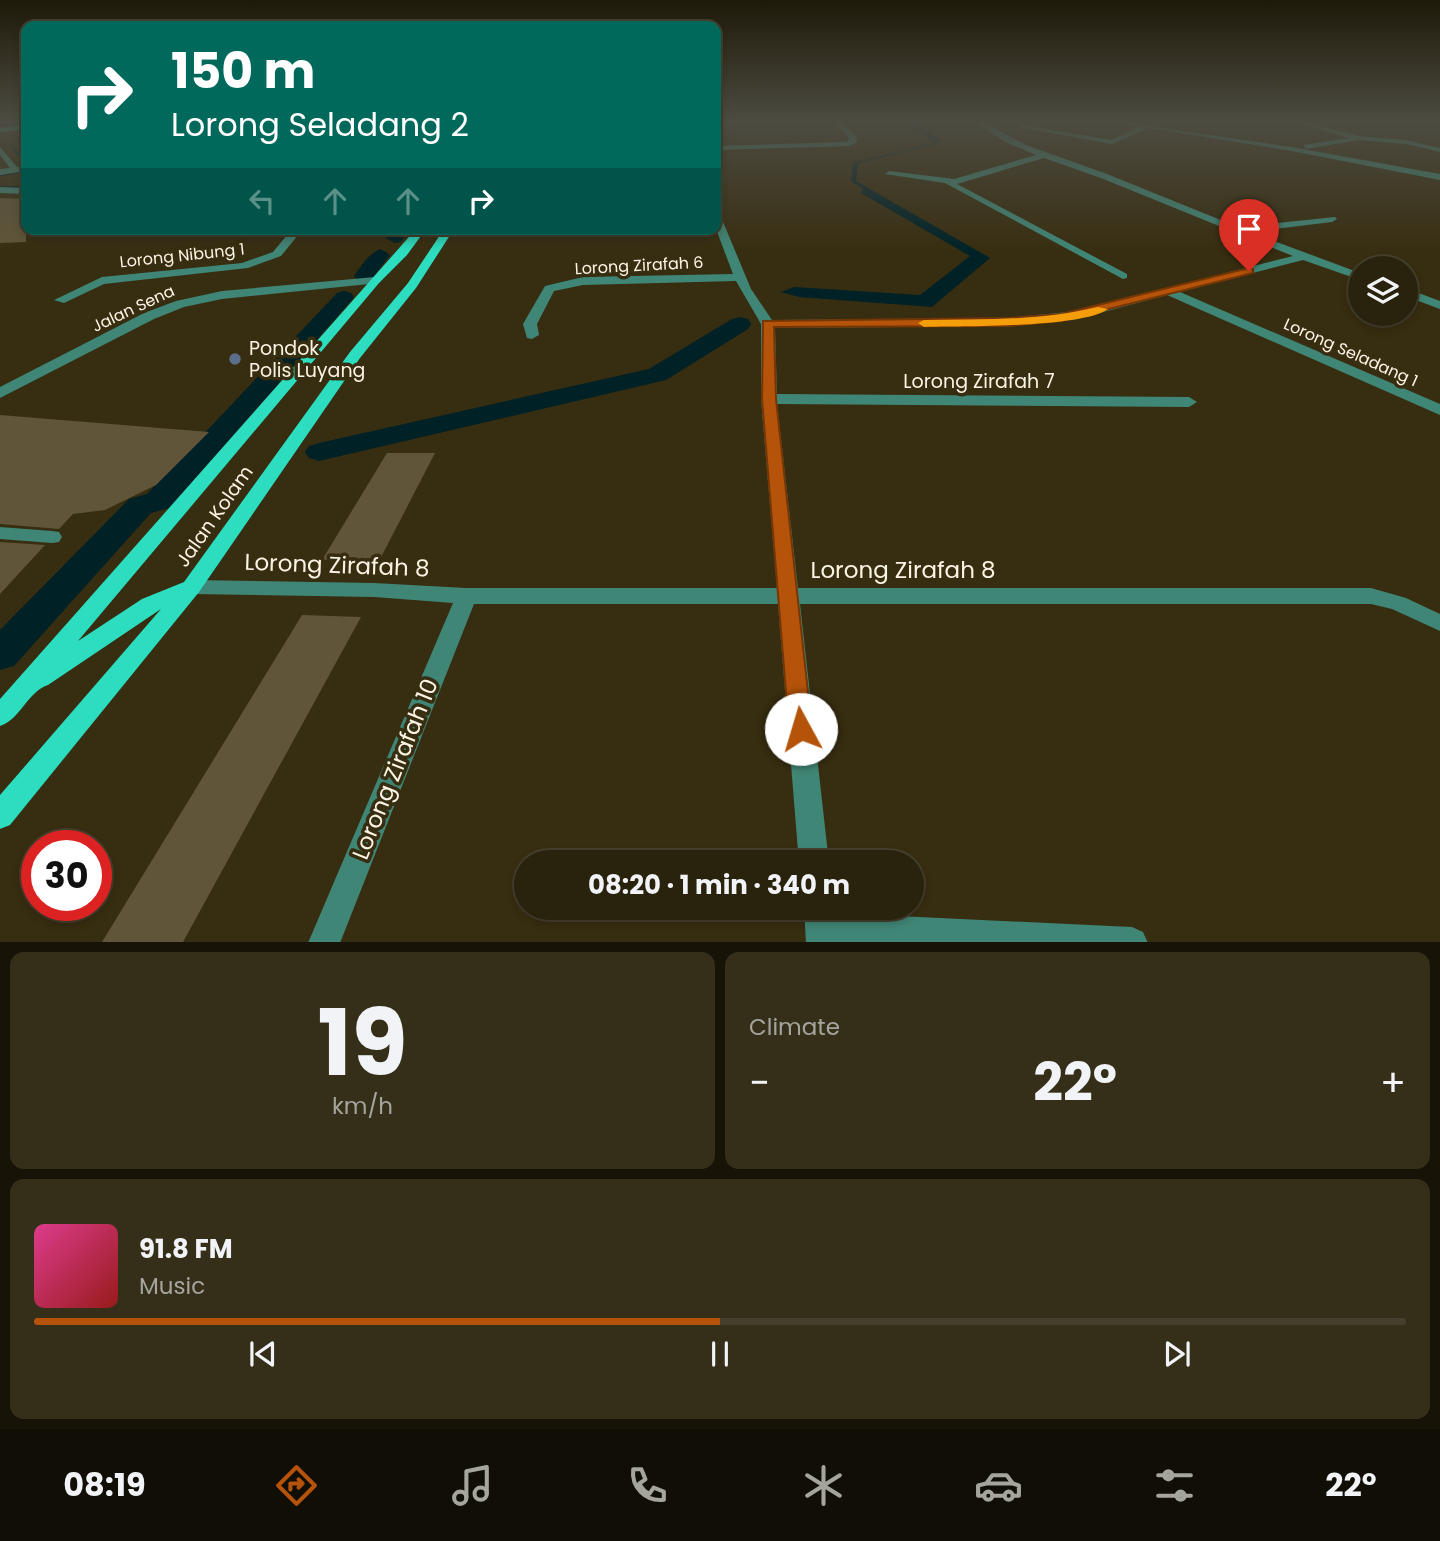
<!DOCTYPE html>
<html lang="en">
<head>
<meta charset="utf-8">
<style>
  body { margin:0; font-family:Poppins,sans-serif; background:#352f1a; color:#f1f3f6; height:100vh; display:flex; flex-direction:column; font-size:26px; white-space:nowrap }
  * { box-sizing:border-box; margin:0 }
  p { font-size:23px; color:#a5a49d }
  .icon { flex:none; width:38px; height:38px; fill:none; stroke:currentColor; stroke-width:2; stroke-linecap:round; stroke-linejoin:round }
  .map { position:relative; height:942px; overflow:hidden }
  .details { display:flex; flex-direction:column; gap:10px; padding:10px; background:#171307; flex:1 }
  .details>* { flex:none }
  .hud { position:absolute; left:21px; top:21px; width:700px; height:214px; border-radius:14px; box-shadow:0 4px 10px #0003,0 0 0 2px #453f2d; background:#00695c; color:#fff; overflow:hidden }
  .fabs { position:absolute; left:1348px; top:256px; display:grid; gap:14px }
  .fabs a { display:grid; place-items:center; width:70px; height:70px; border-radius:50%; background:#29220c; box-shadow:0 4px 10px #0003,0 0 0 2px #453f2d; font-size:35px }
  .speed { position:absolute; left:21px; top:830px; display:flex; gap:14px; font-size:35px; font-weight:700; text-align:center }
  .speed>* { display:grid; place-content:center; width:91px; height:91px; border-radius:50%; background:#29220c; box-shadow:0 4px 10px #0003,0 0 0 2px #453f2d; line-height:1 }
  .speed .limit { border:10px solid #d22; background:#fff; color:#111 }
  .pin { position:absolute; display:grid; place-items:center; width:60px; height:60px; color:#fff; margin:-72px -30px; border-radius:50% 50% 50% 0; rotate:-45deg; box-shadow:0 0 7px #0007 }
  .pin .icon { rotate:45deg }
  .me { position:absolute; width:77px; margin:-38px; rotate:354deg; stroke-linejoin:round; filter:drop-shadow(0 0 5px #0008) }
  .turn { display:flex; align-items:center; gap:24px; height:147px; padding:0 35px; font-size:32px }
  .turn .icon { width:91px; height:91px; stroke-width:2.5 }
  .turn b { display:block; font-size:49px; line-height:60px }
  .lanes { display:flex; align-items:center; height:66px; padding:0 35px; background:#0003; justify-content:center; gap:35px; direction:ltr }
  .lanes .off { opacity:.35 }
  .big { font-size:52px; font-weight:700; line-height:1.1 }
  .details .widget { flex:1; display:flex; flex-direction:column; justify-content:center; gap:10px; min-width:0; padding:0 24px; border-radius:14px; background:#352f1a }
  .details .dial { align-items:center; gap:0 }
  .dial b { font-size:91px; line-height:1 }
  .song { display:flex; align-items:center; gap:21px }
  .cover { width:84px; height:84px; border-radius:10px; background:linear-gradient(135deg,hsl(330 70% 55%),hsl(0 70% 35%)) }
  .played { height:7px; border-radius:4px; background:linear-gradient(90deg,#b45309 50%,#453f2d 50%) }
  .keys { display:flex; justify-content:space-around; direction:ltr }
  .heat { display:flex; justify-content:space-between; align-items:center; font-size:38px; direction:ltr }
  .details .tiles { flex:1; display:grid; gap:10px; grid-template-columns:1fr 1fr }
  .widget:last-child { grid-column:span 2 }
  .trip { position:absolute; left:514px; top:850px; width:410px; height:70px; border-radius:35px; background:#29220c; box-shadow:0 4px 10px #0003,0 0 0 2px #453f2d; font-weight:700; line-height:70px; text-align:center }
  .tab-bar { display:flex; height:112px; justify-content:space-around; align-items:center; background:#100e05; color:#a5a49d }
  .tab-bar .icon { width:49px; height:49px }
  .tab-bar .on { color:#b45309 }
  .tab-bar b { font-size:32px; color:#f1f3f6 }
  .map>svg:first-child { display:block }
  .water { fill:#002227 }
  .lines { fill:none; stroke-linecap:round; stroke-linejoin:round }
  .stream { fill:#002227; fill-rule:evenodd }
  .canal { fill:#002227; fill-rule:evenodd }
  .building { fill:#605538 }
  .minor { fill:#408676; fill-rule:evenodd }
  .major { fill:#2cddbf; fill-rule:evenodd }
  .route { fill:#b45309; stroke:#753606; stroke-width:2 }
  .slow { fill:#f59e0b }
  .service-dot { fill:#5c6f8a; stroke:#372d10; stroke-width:2.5 }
  .labels { text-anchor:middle; stroke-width:7; stroke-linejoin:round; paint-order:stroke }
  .far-street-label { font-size:16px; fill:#fbf4e4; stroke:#372d10 }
  .poi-label { font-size:19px; fill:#fbf4e4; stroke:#372d10; text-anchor:start }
  .street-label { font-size:19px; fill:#fbf4e4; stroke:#372d10 }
  .near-street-label { font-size:23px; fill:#fbf4e4; stroke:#372d10 }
</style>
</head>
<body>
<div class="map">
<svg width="1440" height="943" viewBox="0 0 1440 943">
  <rect width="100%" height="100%" fill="#372d10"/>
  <path class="water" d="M907 121H913L943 142 858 163 856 181 990 258 932 307 799 297 781 292 794 287 920 295 970 256 861 193 863 189 851 181 853 163 935 143Z"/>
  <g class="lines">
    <g class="stream">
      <path d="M8 142H10L26 163V166H25Z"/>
      <path d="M26 171V173L0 176V174Z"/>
      <rect x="0" y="186" width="26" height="2"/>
    </g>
    <g class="canal">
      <path d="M0 121H26V123L0 127Z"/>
      <path d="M393 229H410L401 242 395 243 386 238Z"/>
      <path d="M381 249 390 255 371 280H357L354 276C361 266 370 252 381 249Z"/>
      <path d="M344 291 351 293 354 297 351 301 180 496 182 499 177 506 151 513 14 666 0 670V630L129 499 147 494 337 293Z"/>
      <path d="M740 317 748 319 751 324 748 329 666 380 319 461 309 458 305 452 309 446 319 443 649 369 732 319Z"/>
    </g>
  </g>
  <g class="building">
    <path d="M0 198 26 199V242L0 243Z"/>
    <path d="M0 415 209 432 156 485 105 510 73 514 59 529 0 524Z"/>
    <path d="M387 453H435L379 561 322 560Z"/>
    <path d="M0 542 45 545 0 594Z"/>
    <path d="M302 615 361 617 183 942H102Z"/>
  </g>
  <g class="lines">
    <g class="minor">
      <path d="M833 121H840L856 136 857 142 849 146 716 150V146L847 142 850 139Z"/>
      <path d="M974 121H981L1026 145 1107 174 1238 227 1335 217 1337 219 1332 222 1250 232 1360 273V280L1303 260 1180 292 1440 404V415L1167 295 1077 319 1009 326 775 328 777 394 1189 397 1197 402 1189 407 777 404 798 588H1371L1406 598 1440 614V631L1392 609 1371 604H800L829 863H799L778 604H474L340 943H308L453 603 374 597 192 594 185 592 181 587 185 582 192 580 374 583 466 588H777L761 399V324L736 281 583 285 554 291 537 324 539 335 532 339 527 338 523 324 545 286 583 277 733 274 716 229V214L721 217 751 289 772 320 1009 318 1077 311 1293 256 1101 178 1044 158 957 184 1127 274V278L1123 279 945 183 885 174 889 171 954 179 1036 155 1005 142Z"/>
      <path d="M1112 121 1292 147 1440 174V180L1292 151 1148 128 1112 144 1018 127 1022 125 1111 140 1140 127Z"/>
      <path d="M1292 121H1302L1359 136 1406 140 1440 148V152L1406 144 1359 140 1306 149 1303 145 1349 138Z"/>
      <path d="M0 147 17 167H26V171L0 175V169L10 168 0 155Z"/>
      <path d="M0 187 26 188V194L0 193Z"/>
      <path d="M292 229H303L281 256 248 268 104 284 64 303 54 300 102 277 242 263 273 252Z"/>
      <path d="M375 277 381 281 379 283 222 299 184 307 154 319 0 398V387L144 313 176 301 222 291Z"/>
      <path d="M1405 288 1440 301V309L1405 296Z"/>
      <path d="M0 527 52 531 59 532 62 537 59 542 52 543 0 539Z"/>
      <path d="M804 908H834L835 913 1132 927 1143 932 1148 943H806Z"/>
    </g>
    <g class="major">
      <path d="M26 125V129L0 132V128Z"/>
      <path d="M416 229H426L407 255 379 283 78 641 142 599 184 582 350 352 408 283 444 229H454L416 288 360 358 199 592 10 825 0 829V795L161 609 48 685C27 692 21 719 0 726V699Z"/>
    </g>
  </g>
  <linearGradient id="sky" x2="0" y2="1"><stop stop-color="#1e1909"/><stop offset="0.48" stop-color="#4d4c42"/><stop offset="1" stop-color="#4d4c42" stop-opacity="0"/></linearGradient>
  <rect width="1440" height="253" fill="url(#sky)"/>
  <path class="route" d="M1249 268 1253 269V273L1061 321 1009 326 774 327 776 399 812 729 809 736 801 739 792 736 789 729 762 399 763 321 1009 318 1061 314Z"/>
  <path class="slow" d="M1098 307 1108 309C1082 328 961 326 924 327L918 323 924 320C982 319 1041 321 1098 307Z"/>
  <circle class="service-dot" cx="235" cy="359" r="7"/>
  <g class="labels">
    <g class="far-street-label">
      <text transform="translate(182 255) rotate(-6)" y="6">Lorong Nibung 1</text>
      <text transform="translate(639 265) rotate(-3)" y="6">Lorong Zirafah 6</text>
      <text transform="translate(133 308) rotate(-25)" y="6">Jalan Sena</text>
      <text transform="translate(1351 352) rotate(24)" y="6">Lorong Seladang 1</text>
    </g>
    <g class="poi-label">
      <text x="249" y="355">Pondok<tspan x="249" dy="22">Polis Luyang</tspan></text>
    </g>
    <g class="street-label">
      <text x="979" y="388">Lorong Zirafah 7</text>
      <text transform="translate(214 516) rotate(-55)" y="7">Jalan Kolam</text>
    </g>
    <g class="near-street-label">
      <text transform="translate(337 565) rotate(2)" y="8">Lorong Zirafah 8</text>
      <text x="903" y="578">Lorong Zirafah 8</text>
      <text transform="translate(395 769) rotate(-68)" y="8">Lorong Zirafah 10</text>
    </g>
  </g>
</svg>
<div class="fabs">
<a><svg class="icon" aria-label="layers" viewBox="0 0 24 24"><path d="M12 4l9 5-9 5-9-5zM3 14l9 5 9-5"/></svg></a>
</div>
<div class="speed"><div class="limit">30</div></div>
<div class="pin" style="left:1249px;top:271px;background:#d93025"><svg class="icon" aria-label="arrive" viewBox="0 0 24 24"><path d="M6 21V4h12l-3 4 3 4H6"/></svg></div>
<svg class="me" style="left:801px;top:729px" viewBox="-20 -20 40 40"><circle r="19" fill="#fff"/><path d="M0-13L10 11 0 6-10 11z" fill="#b45309"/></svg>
<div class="trip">08:20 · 1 min · 340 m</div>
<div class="hud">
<div class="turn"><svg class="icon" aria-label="right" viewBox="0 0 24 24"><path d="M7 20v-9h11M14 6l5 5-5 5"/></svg><div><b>150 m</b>Lorong Seladang 2</div></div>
<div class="lanes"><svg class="icon off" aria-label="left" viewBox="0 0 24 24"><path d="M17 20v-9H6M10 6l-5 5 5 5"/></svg><svg class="icon off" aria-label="ahead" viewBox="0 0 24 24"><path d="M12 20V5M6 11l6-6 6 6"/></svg><svg class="icon off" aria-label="ahead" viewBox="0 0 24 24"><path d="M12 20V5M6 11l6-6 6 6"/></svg><svg class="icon" aria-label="right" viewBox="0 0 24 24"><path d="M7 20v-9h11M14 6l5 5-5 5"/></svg></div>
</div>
</div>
<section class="details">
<div class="tiles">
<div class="widget dial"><b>19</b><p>km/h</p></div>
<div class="widget"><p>Climate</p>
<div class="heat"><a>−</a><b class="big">22°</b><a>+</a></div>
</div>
<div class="widget">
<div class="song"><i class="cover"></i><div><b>91.8 FM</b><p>Music</p></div></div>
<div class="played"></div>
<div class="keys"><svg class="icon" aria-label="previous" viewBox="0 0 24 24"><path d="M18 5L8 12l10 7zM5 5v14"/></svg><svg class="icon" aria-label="pause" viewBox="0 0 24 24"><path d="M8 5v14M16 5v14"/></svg><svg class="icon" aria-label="next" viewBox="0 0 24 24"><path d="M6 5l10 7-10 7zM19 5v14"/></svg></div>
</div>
</div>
</section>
<nav class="tab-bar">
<b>08:19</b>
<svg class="icon on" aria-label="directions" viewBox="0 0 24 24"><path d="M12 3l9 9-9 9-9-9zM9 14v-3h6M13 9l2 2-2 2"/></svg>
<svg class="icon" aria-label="music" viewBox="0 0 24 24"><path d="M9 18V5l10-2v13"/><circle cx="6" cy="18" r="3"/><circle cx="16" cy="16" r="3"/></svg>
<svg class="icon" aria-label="phone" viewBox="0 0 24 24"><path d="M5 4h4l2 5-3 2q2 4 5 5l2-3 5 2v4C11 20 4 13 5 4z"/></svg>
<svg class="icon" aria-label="climate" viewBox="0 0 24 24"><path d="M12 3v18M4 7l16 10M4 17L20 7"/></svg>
<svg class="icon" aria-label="car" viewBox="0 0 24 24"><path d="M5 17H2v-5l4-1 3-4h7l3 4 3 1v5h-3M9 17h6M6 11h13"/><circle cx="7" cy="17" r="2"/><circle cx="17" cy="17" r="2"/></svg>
<svg class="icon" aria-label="filters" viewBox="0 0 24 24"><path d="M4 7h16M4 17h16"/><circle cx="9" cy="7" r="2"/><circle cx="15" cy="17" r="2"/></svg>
<b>22°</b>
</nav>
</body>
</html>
